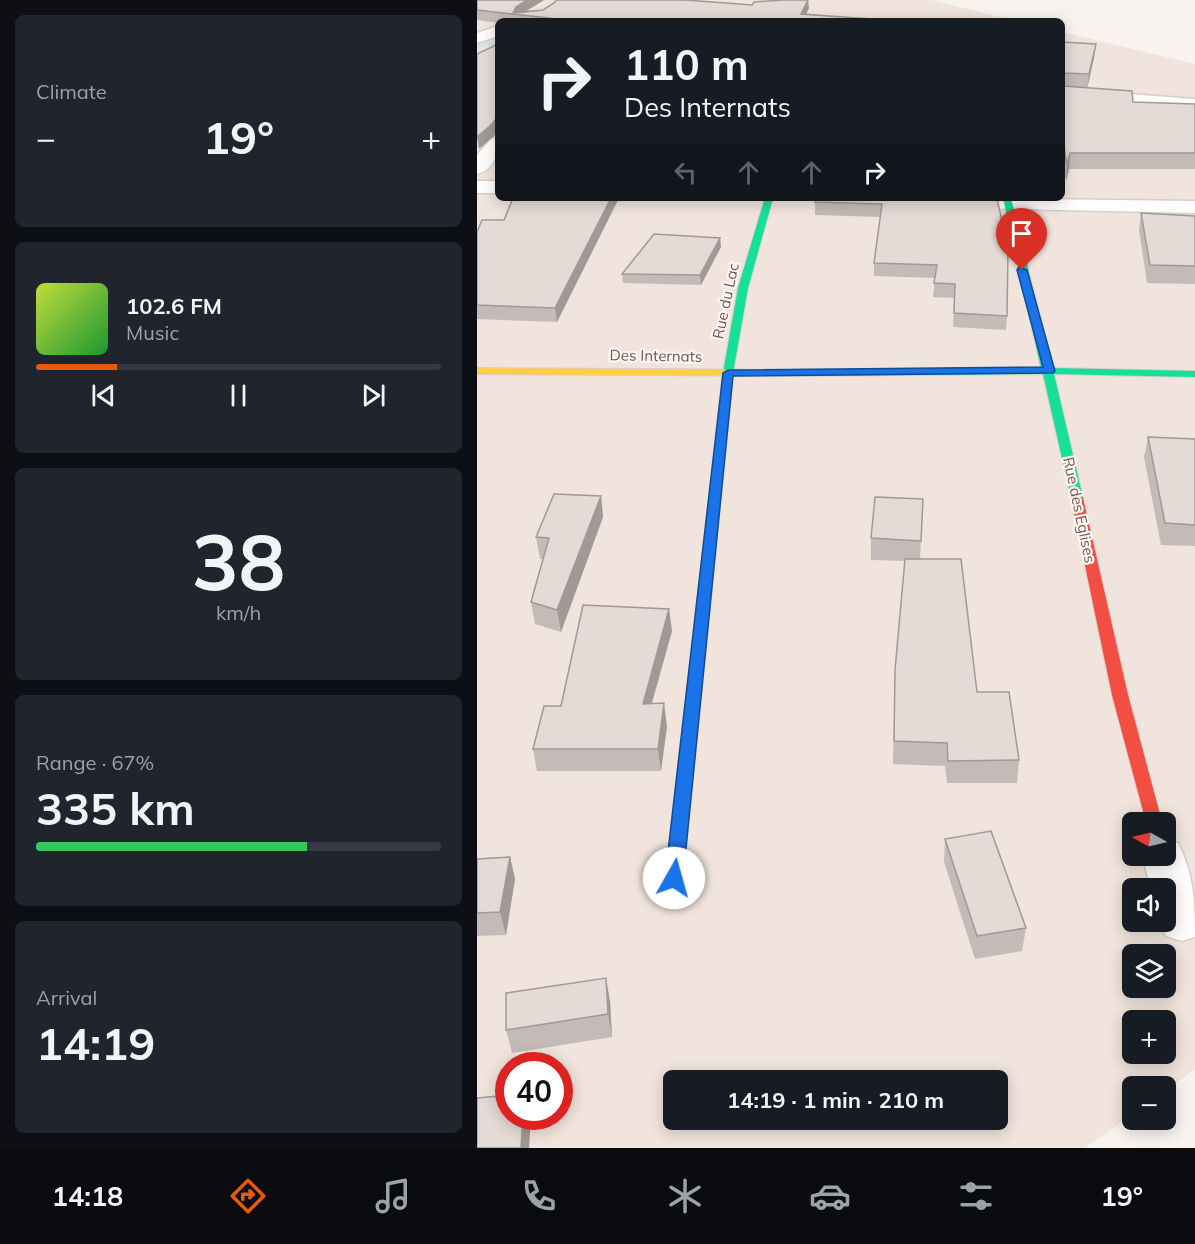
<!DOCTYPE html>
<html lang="en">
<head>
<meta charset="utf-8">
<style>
  body { margin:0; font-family:Mulish,sans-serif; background:#20242c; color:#f1f3f6; height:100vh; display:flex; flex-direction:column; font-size:22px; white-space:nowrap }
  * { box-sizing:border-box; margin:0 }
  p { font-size:20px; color:#9ea1a6 }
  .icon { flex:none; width:33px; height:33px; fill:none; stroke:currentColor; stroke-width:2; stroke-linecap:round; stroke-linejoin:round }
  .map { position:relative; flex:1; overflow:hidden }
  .sheet { display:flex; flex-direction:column; gap:15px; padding:15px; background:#0d0f14; width:477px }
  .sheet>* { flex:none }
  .top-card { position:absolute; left:18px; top:18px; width:570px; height:183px; border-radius:9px; box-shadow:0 3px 15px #0003; background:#171b24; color:#f1f3f6; overflow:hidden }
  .needle { width:39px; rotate:278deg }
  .fabs { position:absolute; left:645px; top:812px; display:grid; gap:12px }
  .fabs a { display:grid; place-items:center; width:54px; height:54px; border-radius:9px; background:#171b24; box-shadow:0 3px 15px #0003; font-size:30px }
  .speed { position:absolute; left:18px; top:1052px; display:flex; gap:12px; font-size:30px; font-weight:700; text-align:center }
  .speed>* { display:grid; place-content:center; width:78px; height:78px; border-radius:50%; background:#171b24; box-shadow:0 3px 15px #0003; line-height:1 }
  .speed .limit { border:9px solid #d22; background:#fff; color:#111 }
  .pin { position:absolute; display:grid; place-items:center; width:51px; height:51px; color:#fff; margin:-62px -26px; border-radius:50% 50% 50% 0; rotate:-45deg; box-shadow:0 0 6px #0007 }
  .pin .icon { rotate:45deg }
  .me { position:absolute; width:66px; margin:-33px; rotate:7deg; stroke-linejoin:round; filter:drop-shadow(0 0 4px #0008) }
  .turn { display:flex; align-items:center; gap:21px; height:126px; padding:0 30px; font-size:27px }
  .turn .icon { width:78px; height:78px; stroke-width:2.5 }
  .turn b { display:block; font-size:42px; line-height:51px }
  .lanes { display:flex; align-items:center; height:57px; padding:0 30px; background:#0003; justify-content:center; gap:30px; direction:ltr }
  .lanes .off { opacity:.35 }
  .big { font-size:45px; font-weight:700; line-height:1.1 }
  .sheet .widget { flex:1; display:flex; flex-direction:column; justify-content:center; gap:9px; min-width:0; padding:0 21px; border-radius:9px; background:#20242c }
  .sheet .dial { align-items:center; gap:0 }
  .dial b { font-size:78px; line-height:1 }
  .song { display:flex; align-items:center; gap:18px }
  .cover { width:72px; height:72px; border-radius:9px; background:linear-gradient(135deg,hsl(70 70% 55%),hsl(130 70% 35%)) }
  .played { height:6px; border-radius:3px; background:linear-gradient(90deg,#ea580c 20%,#363941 20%) }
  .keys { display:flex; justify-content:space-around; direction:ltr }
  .heat { display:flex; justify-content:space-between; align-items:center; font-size:33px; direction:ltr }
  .charge { height:9px; border-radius:4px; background:linear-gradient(90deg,#34c759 67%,#363941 0) }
  .trip { position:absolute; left:186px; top:1070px; width:345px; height:60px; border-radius:9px; background:#171b24; box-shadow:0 3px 15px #0003; font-weight:700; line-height:60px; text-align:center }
  .tabs { display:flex; height:96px; justify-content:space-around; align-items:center; background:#090b0e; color:#9ea1a6 }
  .tabs .icon { width:42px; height:42px }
  .tabs .active { color:#ea580c }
  .tabs b { font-size:27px; color:#f1f3f6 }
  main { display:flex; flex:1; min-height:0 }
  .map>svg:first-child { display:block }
  .residential { fill:#f0e4dc; fill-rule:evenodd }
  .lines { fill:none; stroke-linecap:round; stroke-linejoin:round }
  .stream { fill:#d0e9e6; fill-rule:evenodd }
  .street-casing { stroke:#d6ceca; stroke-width:3 }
  .fast-casing { stroke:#d8ceca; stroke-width:2 }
  .slow-casing { stroke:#d8ceca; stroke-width:2 }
  .jam-casing { stroke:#d8ceca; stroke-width:2 }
  .street { fill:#fefdfc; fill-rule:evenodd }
  .fast { fill:#16e098; fill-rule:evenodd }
  .slow { fill:#ffcf43; fill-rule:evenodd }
  .jam { fill:#f24e42; fill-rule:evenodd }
  .wall { fill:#c4bbb8 }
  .shaded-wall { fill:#a09996 }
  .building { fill:#e4dad6; stroke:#a09996; stroke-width:1.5 }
  .route { fill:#1a73e8; stroke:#114b97; stroke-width:1.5 }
  .labels { text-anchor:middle; stroke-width:4.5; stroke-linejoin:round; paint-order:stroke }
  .street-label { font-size:15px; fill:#76554e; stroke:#fef6f1 }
</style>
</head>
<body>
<main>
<section class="sheet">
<div class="widget"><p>Climate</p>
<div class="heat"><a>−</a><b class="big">19°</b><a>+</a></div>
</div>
<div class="widget">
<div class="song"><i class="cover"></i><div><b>102.6 FM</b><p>Music</p></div></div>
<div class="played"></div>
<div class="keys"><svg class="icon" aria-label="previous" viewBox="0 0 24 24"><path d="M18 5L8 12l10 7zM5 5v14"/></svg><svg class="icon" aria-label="pause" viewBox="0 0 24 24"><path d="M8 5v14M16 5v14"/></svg><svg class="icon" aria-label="next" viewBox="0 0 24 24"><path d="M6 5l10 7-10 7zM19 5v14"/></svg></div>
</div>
<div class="widget dial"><b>38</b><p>km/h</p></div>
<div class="widget"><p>Range · 67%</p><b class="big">335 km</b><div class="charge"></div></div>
<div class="widget"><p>Arrival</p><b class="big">14:19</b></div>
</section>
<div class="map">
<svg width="718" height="1148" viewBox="0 0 718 1148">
  <rect width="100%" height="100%" fill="#f8f3ee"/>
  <path class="residential" d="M0 0H454L540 21H21V198H585V32L718 64V1069L689 1090 688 1086H656L655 1114 608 1148H0ZM656 822H688V855H656ZM656 888H688V921H656ZM656 954H688V987H656ZM656 1020H688V1053H656ZM32 1065H82V1116H32ZM196 1080H520V1119H196Z"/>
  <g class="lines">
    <path class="stream" d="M21 40V44L0 48V44Z"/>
    <defs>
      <g id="street">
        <path d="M21 26V36L0 43V33Z"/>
        <path d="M585 89 718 99V109L585 99Z"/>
        <path d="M21 137C21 153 18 170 0 174V155L14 139Z"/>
        <rect x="0" y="181" width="21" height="12"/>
        <path d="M490 198 718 201V213L498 208 490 207 487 202Z"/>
        <path d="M688 839 701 843C717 875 718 902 718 937L705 941 689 936 683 923 682 921H688V888H674L665 855H688Z"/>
      </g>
      <g id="fast">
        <path d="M288 198H296L271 288 256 373 230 638 223 643 216 638 246 373 261 288Z"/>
        <path d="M526 198H534L575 368 718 371V377L577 374 606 498 604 501H596L594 498 566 374 311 376 306 373 311 370 564 368Z"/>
      </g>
      <path id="slow" d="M0 368 311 370 316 373 311 376 0 374Z"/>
      <g id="jam">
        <path d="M600 494 606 498 651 695 685 822H669L635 695 594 498Z"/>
        <path d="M223 633 230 638 206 878 203 883 197 885 191 883 188 878 216 638Z"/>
      </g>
    </defs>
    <use href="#street" class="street-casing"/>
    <use href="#fast" class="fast-casing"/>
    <use href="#slow" class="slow-casing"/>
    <use href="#jam" class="jam-casing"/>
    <use href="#street" class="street"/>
    <use href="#fast" class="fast"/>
    <use href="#slow" class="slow"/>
    <use href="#jam" class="jam"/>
  </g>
  <g class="wall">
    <path d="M0 0H67L49 11 275 5 332 8 329 14 423 21H21V23L0 20Z"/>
    <path d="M585 42 619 44 617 58 610 88 656 102 718 104V169H592L589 181 585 160Z"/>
    <path d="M36 198H142L80 322 0 319V232L27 220Z"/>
    <path d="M520 198 530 316 529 330 476 327 477 298 456 297 458 278 397 276V263L403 217 338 215V202Z"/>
    <path d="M664 213 718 216V284L670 283 662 230Z"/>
    <path d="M243 238 244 247 224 285 146 283 145 274Z"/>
    <path d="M671 437 718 439V546L684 545 667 457Z"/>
    <path d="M124 496 126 517 84 632 58 624 54 602 66 559H63L59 537Z"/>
    <path d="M446 499 443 559 500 692 542 760 540 783H470L468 766 416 764 418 670 428 561 394 560V538Z"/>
    <path d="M192 609 195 631 175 704 190 726 184 771H60L56 749 84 706Z"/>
    <path d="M468 839 549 928 545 951 498 959 467 862Z"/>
    <path d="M33 857 38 879 29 935 0 936V859Z"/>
    <path d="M133 1001 135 1037 35 1053 29 1030Z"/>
  </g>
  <g class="shaded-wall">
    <path d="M50 0H67L43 15 36 13 39 7Z"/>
    <path d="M331 0 332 8 326 21 324 14Z"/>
    <path d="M619 44 617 58 610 89 612 74Z"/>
    <path d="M21 116V130L17 136 2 149 0 137Z"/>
    <path d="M593 153 592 169 589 181 590 164Z"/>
    <path d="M134 198H142L80 322 78 308Z"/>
    <path d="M243 238 244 247 224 285 223 275Z"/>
    <path d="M124 496 126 517 84 632 80 610Z"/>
    <path d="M192 609 195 631 168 726 166 704Z"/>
    <path d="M187 703 190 726 184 771 181 749Z"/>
    <path d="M33 857 38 879 29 935 23 912Z"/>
    <path d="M129 978 133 1001 135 1037 131 1014Z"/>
    <path d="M46 1116H54L52 1148H44Z"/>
  </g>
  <g class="building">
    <path d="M0 0H50L39 7 36 13 66 10 77 3 80 0H208L275 5 277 2 306 0H331L324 14 423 21H66L72 18 0 10Z"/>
    <path d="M585 42 619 44 612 74 585 73Z"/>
    <path d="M21 44V116L15 124 0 137V54Z"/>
    <path d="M585 85 586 86 655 91 656 102 718 104V153H593L590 164 585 135Z"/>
    <path d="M36 198H134L78 308 0 305V232L5 220H27Z"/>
    <path d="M339 198H520L531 249 530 316 477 313 478 284 457 283 460 265 397 263 405 204 338 202Z"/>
    <path d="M664 213 718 216V266L673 265Z"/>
    <path d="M177 234 243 238 223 275 145 274Z"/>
    <path d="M671 437 718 439V525L688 523Z"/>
    <path d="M77 494 124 496 80 610 54 602 72 538 59 537Z"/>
    <path d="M398 497 446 499 444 541 394 538Z"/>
    <path d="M428 559H484L500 692H532L542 760 471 761 470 743 417 741 418 670Z"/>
    <path d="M106 605 192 609 166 704 187 703 181 749H56L67 706H84Z"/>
    <path d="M514 831 549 928 500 936 468 839Z"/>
    <path d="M33 857 23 912 0 913V859Z"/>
    <path d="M129 978 131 1014 29 1030V993Z"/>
    <path d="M32 1095V1116H46L44 1148H0V1098Z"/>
  </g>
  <path class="route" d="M542 267 550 270 578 371 576 373 256 376 206 878 203 883 197 885 191 883 188 878 246 373 251 370 566 367 540 270Z"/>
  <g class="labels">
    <g class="street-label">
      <text transform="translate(249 301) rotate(-78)" y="5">Rue du Lac</text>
      <text transform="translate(179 356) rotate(1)" y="5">Des Internats</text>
      <text transform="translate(602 510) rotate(78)" y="5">Rue des Eglises</text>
    </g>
  </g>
</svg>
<div class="fabs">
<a><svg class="needle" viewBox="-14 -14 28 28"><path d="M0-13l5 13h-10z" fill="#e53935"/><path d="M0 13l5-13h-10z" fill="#9ea1a6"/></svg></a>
<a><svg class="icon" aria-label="sound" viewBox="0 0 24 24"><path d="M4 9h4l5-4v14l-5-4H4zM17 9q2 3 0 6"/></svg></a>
<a><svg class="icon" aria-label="layers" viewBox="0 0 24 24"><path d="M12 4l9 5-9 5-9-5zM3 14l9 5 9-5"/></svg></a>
<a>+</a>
<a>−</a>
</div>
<div class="speed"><div class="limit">40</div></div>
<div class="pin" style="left:545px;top:270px;background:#d93025"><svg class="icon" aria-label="arrive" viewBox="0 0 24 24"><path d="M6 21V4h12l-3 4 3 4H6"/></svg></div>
<svg class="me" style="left:197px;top:878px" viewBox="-20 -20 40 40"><circle r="19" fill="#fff"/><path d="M0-13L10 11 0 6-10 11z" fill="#1a73e8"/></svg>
<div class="trip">14:19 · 1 min · 210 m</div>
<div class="top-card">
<div class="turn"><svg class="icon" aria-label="right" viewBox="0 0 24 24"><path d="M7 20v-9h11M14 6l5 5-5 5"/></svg><div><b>110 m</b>Des Internats</div></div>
<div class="lanes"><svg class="icon off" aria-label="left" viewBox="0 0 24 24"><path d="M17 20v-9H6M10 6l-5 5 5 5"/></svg><svg class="icon off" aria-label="ahead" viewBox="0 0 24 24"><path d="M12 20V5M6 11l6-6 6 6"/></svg><svg class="icon off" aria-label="ahead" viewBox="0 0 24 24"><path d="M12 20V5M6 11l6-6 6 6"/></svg><svg class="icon" aria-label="right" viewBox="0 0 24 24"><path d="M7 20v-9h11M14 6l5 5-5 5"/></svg></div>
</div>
</div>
</main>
<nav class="tabs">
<b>14:18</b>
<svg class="icon active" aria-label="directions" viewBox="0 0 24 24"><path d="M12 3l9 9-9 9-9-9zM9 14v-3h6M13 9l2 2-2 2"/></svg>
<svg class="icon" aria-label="music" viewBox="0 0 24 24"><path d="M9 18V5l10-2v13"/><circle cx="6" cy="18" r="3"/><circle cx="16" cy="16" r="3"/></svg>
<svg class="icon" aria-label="phone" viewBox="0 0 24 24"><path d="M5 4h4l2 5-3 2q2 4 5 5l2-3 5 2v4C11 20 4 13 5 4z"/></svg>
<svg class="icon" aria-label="climate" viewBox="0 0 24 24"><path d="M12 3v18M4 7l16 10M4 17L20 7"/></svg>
<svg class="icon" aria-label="car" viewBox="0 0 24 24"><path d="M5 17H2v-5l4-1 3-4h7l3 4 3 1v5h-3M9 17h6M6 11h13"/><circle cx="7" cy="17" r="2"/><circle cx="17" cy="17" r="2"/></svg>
<svg class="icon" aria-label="filters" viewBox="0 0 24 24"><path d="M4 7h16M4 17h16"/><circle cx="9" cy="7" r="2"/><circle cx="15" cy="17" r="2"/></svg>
<b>19°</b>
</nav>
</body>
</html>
